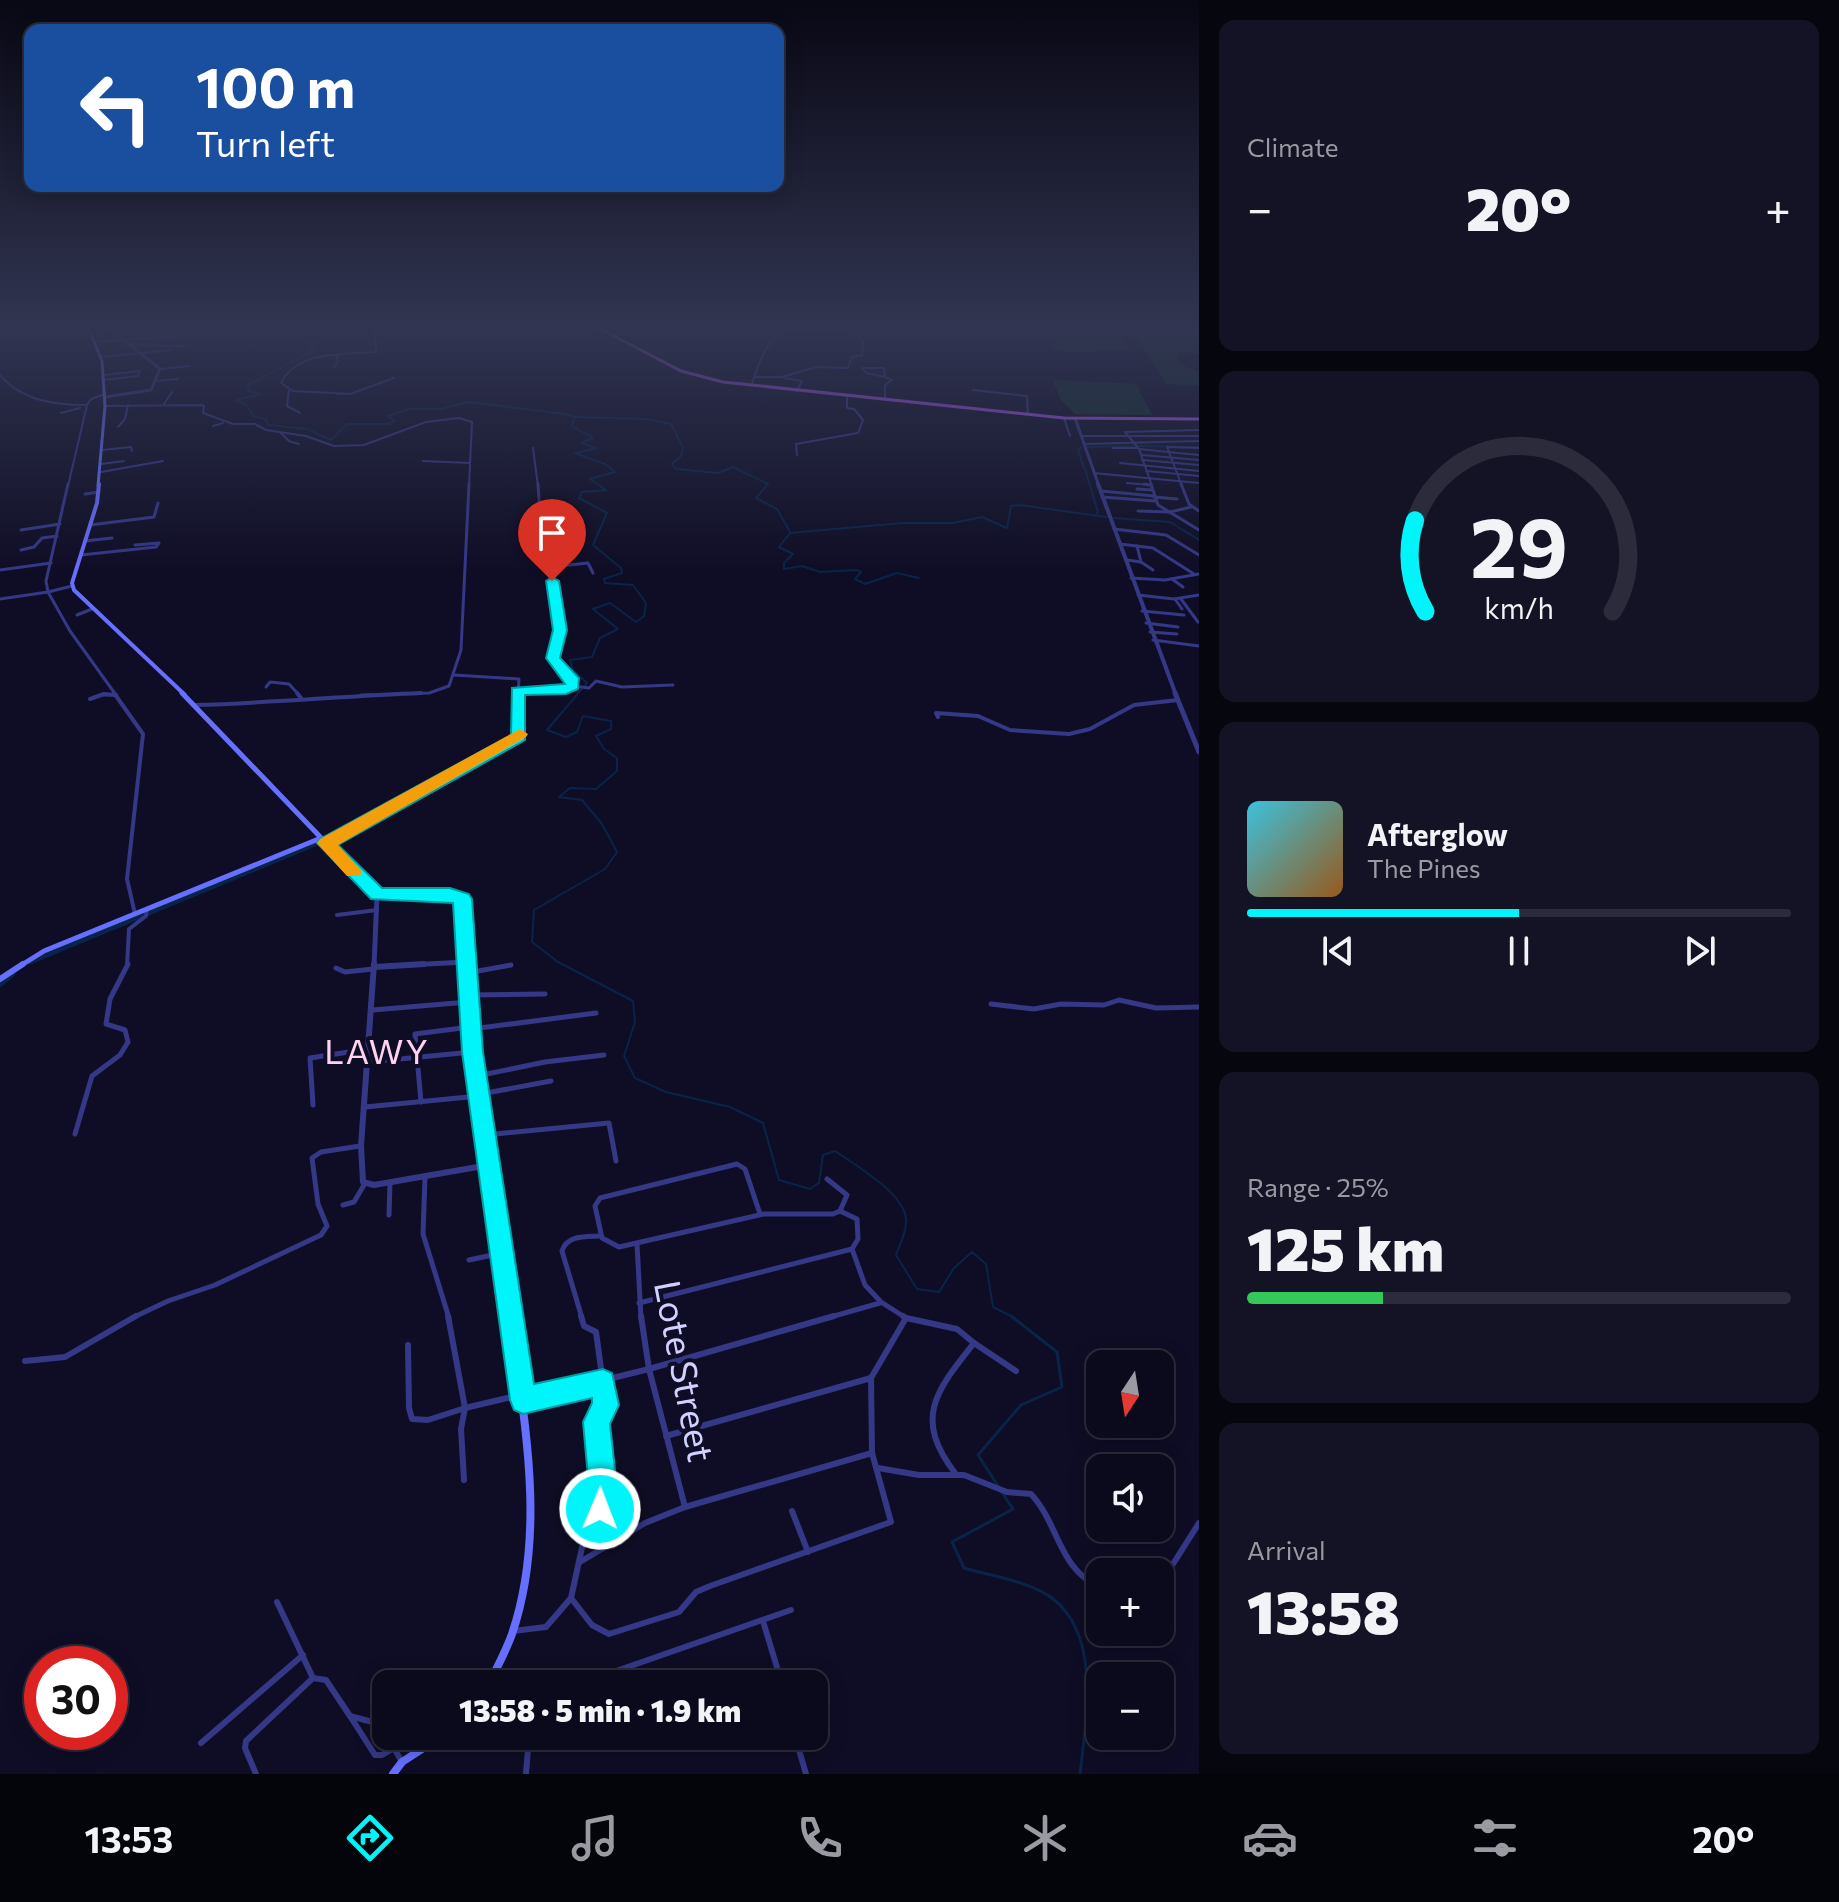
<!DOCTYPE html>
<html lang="en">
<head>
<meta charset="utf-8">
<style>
  body { margin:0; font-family:Commissioner,sans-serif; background:#141325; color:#f1f3f6; height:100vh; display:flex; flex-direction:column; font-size:30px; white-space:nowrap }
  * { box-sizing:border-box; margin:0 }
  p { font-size:26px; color:#9a9aa3 }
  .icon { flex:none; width:44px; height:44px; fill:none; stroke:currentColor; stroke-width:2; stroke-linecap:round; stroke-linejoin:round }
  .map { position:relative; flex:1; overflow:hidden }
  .sheet { display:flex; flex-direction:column; gap:20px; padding:20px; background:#06060f; width:640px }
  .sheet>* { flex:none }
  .hud { position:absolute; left:24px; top:24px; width:760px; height:168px; border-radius:16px; box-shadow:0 4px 20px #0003,0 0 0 2px #2b2b3b; background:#1a4fa0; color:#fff; overflow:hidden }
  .needle { width:52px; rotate:192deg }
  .buttons { position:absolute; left:1086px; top:1350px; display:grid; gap:16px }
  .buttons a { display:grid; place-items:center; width:88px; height:88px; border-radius:16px; background:#0b0a1c; box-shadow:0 4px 20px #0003,0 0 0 2px #2b2b3b; font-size:40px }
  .speed { position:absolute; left:24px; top:1646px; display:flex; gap:16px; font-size:40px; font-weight:700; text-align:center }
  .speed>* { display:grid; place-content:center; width:104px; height:104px; border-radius:50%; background:#0b0a1c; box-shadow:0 4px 20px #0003,0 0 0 2px #2b2b3b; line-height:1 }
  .speed .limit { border:12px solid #d22; background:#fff; color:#111 }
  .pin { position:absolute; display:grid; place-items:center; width:68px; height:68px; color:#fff; margin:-82px -34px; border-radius:50% 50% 50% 0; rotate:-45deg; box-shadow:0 0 8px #0007 }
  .pin .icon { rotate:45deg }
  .me { position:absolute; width:88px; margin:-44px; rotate:1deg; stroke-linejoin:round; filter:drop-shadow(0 0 6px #0008) }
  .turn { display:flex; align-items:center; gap:28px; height:168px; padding:0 40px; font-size:36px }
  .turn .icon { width:104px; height:104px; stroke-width:2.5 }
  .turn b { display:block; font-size:56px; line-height:68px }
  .big { font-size:60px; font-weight:800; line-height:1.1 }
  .sheet .tile { flex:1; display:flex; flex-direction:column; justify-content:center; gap:12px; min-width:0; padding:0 28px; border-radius:16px; background:#141325 }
  .sheet .dial { align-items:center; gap:0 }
  .dial svg { height:208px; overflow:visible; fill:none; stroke:#2b2b3b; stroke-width:7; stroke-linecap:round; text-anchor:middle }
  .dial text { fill:#f1f3f6; stroke:none }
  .song { display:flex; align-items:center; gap:24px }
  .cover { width:96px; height:96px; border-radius:12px; background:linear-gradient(135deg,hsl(190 70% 55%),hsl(30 70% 35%)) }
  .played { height:8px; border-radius:4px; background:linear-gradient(90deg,#00f5fb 50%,#2b2b3b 50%) }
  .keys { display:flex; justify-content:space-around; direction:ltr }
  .heat { display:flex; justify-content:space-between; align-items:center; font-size:44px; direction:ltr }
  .charge { height:12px; border-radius:6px; background:linear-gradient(90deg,#34c759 25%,#2b2b3b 0) }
  .trip { position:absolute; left:372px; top:1670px; width:456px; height:80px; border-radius:16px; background:#0b0a1c; box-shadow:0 4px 20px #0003,0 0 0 2px #2b2b3b; font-weight:800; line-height:80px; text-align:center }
  .tabs { display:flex; height:128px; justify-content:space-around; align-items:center; background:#04040b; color:#9a9aa3 }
  .tabs .icon { width:56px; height:56px }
  .tabs .current { color:#00f5fb }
  .tabs b { font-size:36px; color:#f1f3f6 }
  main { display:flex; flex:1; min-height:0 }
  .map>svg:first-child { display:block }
  .green { fill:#102f2b }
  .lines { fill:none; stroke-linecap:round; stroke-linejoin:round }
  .stream-far1 { stroke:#092448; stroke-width:2 }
  .stream { stroke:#092448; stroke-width:3 }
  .canal-far1 { stroke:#092448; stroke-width:5 }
  .canal { stroke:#092448; stroke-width:6 }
  .minor-far4 { stroke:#353886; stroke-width:2 }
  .minor-far3 { stroke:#353886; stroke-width:3 }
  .minor-far2 { stroke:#353886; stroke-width:4 }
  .minor-far1 { stroke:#353886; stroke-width:5 }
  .minor { stroke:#353886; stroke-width:6 }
  .tertiary-far3 { stroke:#353886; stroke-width:3 }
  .tertiary-far2 { stroke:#353886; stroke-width:4 }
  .tertiary-far1 { stroke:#353886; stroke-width:5 }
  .tertiary { stroke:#353886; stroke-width:6 }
  .secondary-far4 { stroke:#676fff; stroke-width:3 }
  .secondary-far3 { stroke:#676fff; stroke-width:4 }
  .secondary-far2 { stroke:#676fff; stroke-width:5 }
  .secondary-far1 { stroke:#676fff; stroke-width:6 }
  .secondary { stroke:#676fff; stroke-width:8 }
  .primary { stroke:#b457ff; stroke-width:3 }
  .route { fill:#00f5fb; stroke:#009fa3; stroke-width:2 }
  .slow { fill:#f59e0b }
  .labels { text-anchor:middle; stroke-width:8; stroke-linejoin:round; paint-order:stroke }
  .quarter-label { font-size:34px; letter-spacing:2px; fill:#ffd2f2; stroke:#0f0d25 }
  .near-street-label { font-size:36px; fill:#d2d0ff; stroke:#0f0d25 }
</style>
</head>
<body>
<main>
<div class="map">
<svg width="1199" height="1774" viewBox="0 0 1199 1774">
  <rect width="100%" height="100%" fill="#0f0d25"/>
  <g class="green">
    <path d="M1138 325H1199V354L1179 352 1176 358 1184 366 1199 372V386L1166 384 1133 330H1174L1173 326 1165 325V328Z"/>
    <path d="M1049 331 1054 334 1122 335 1131 350 1068 352 1054 348 1051 343H1058L1056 338 1033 333 1048 334Z"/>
    <path d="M1053 380 1136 384 1152 415 1075 414 1060 399Z"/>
  </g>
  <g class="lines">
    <g class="stream-far1">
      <path d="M324 325 318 333 334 335 311 343 313 351 248 385 249 391 261 394 236 400 247 405 253 416 265 419 269 425 307 429 331 440 347 424H389L395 421 388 416 409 409H441L469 402 565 414 575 417 572 426 593 438 581 443 597 448 575 453 605 464 615 472 590 479 606 490 582 492 579 498 607 513 593 545 621 568 622 573 604 579 605 583 633 585 646 603 644 616 636 622 610 603 593 609 618 629 600 638 592 657 570 660 573 670 587 683 547 730 566 737 577 732 583 716 611 721V729L596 736 604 749 617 758V771L596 789 570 788 559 797 582 800 602 824 617 852 605 869 534 910 532 942 558 962 633 1001 635 1022 624 1056 635 1078 666 1092 730 1107 763 1123 779 1180 810 1189 819 1183 823 1155 835 1151C855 1165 904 1193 906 1219 907 1231 900 1244 896 1255L917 1289 939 1292 954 1268 972 1252 986 1264 993 1307 1015 1318"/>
      <path d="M575 417 646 419 671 424 683 448 681 456 672 464 676 469 718 473 733 467 764 482 768 484 756 498 777 509 790 532"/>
      <path d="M1139 446 1199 447"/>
      <path d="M1081 447 1078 450 1084 468"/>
      <path d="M1086 447 1135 446"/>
      <path d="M1085 469 1098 512 1095 516"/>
      <path d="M1114 518 1170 522 1199 540"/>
      <path d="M919 578 897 573 865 584 855 579 861 572 857 570 820 572 802 566 784 569V563L793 554 779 547 790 533 902 523H953L982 517 1007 528 1011 506 1020 505 1106 517"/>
    </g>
    <g class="stream">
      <path d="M998 1486 978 1455 1021 1405 1062 1387 1057 1352 1011 1316"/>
      <path d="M1001 1491 1013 1509 952 1542 964 1568C991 1576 1029 1581 1052 1598 1102 1636 1086 1720 1080 1774"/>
    </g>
    <path class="canal-far1" d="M30 962 320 842"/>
    <path class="canal" d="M0 984 12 974"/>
    <g class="minor-far4">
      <path d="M374 325 376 352C344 355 297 350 281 383L293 391 350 394 394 378"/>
      <path d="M161 338H179"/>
      <path d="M96 342 214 333"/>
      <path d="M133 345 186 346"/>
      <path d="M101 357 171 350"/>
      <path d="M334 367 338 362 337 355"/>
      <path d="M862 368H884L885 377 866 373Z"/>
      <path d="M160 369 189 366"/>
      <path d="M0 375C21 401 56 405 87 405L91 399 105 394"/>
      <path d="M104 375 140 371 138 376 104 380"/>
      <path d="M755 377H782L816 367 848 368 852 357 862 355 863 344 856 329"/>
      <path d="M885 377 892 380 885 385V400"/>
      <path d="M784 378 802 381 797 391"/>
      <path d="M157 381 178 379"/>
      <path d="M751 386C760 363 764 339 789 329L938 325"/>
      <path d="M289 390 287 406 300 413"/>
      <path d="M973 390 1027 396 1028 414"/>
      <path d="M164 404 172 392"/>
      <path d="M105 406 201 405 204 406 203 413 233 424H255L266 430 306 436 334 446 364 445 426 422 459 418 472 422 469 486"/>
      <path d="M61 413 80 408"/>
      <path d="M1064 418 1070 436"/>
      <path d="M213 426 223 423"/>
      <path d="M118 427 125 419 128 405"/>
      <path d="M1125 432 1139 449 1152 486"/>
      <path d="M1125 432 1199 430"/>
      <path d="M281 433 289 441 299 444"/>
      <path d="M1081 436H1199"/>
      <path d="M1084 444 1199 441"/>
      <path d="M533 448 538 486"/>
      <path d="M1113 448H1138"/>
      <path d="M1139 449 1199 455"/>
      <path d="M102 450 131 447 132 451"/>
      <path d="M797 455 796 444 858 433 863 420 854 409 847 408V396"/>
      <path d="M1142 455 1199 460"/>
      <path d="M1142 460 1199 465"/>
      <path d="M423 461 470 463"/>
      <path d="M1120 463 1199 471"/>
      <path d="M101 464 124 461"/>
      <path d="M1146 471 1199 476"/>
      <path d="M101 472 163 461"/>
      <path d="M1094 473 1199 483"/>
      <path d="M1127 483 1150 485"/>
      <path d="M68 486 87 405"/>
      <path d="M1182 486 1167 447 1199 448"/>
    </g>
    <g class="minor-far3">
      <path d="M68 484 46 581 48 592 72 586"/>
      <path d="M1144 484 1150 485"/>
      <path d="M1151 484 1158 505 1199 530"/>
      <path d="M1181 484 1189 504 1199 511"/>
      <path d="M1137 489 1152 490"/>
      <path d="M1101 491 1154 496"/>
      <path d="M85 494 99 492"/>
      <path d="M1102 497 1156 501"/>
      <path d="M1154 497 1177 499"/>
      <path d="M1138 511 1170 512 1191 507"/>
      <path d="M90 525 154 517 158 503"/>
      <path d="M1114 529 1166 535 1199 555"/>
      <path d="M21 530 60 524"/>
      <path d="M85 541 112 538"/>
      <path d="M1120 544 1153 548 1194 574"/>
      <path d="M1137 546 1141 562"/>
      <path d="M21 550 34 547 42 538 57 536"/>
      <path d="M81 555 156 547 159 543 135 545"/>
      <path d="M1127 560 1141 562 1153 570"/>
      <path d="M550 567 588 563 593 573"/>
      <path d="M0 570 51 563"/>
      <path d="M1131 578 1165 580 1199 574"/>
      <path d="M1172 579 1183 587"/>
      <path d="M1138 595 1174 599 1199 595"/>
      <path d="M0 599 48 592 70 631 116 695"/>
      <path d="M1175 599 1182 609"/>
      <path d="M1181 599 1198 622"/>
      <path d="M1142 611 1184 615"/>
      <path d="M77 615 92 609"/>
      <path d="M1146 623 1178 627"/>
      <path d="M1150 632 1177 634"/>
      <path d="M1153 640 1199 646"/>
      <path d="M454 675 519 679 518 695"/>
      <path d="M573 686 589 688 596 681 622 687 673 685"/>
      <path d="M266 687 270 682 289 684 299 695"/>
      <path d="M518 691 566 690 573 684 553 658C563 617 551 581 544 541 540 522 539 503 538 484"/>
      <path d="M100 695H116"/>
      <path d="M361 695 429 693 449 686 461 650 469 484"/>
    </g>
    <g class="minor-far2">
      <path d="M114 693 143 734 127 879 135 914"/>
      <path d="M297 693 301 698"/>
      <path d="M90 699 104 694 116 695"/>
      <path d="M195 705C271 703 345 696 421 693"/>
      <path d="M938 717 936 713 978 716 1010 730 1069 734 1090 729 1134 705 1178 700"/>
      <path d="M326 843 520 736 517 722 518 693"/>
      <path d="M337 915 377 910"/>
      <path d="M127 966 129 929 146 916 147 909"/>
      <path d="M504 966 511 965"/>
    </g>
    <g class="minor-far1">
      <path d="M336 968 345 972 373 969"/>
      <path d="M467 973 511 965"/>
      <path d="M468 995 545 994"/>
      <path d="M991 1004 1034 1009 1061 1004 1104 1005 1119 1000 1156 1008 1199 1007"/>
      <path d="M373 1010 468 1002"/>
      <path d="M472 1029 596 1013"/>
      <path d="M369 1062 472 1052"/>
      <path d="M477 1076 545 1062 604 1055"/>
      <path d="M481 1094 551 1081"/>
      <path d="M421 1102 415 1034 470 1027"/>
      <path d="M313 1105 310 1058 368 1049"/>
      <path d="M365 1107 479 1096"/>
      <path d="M75 1134 92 1076 120 1055 128 1042 125 1030 106 1024 110 999 128 964"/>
      <path d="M485 1135 609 1123 616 1161"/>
      <path d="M425 1177 423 1234 449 1318"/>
      <path d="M343 1205 354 1202 364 1185"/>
      <path d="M760 1214 745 1169 737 1164 600 1198 595 1206 602 1238 619 1247 764 1214H833L840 1211 847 1195 827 1179"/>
      <path d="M389 1215 390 1182"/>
      <path d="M637 1244 641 1318"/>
      <path d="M852 1249 865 1285 881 1302 906 1318"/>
      <path d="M469 1260 502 1253"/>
      <path d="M639 1303 852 1249 858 1239 857 1219 840 1211"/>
      <path d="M132 1318 168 1301 215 1285 321 1235 327 1226 318 1204 312 1158 321 1152 360 1146"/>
      <path d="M582 1318 562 1251C567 1235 585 1237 599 1236"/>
      <path d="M827 1318 880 1303"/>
    </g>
    <g class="minor">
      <path d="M448 1316 465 1408 520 1395"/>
      <path d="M641 1316 649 1369 685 1507"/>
      <path d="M906 1318 957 1329 974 1343"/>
      <path d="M408 1345 409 1408 412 1419 428 1420 465 1408 461 1429 464 1480"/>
      <path d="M25 1361 65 1357 136 1316"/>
      <path d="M524 1400 649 1369 834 1316"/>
      <path d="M666 1436 871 1378"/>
      <path d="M878 1468 919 1475H964L1007 1492 1031 1494C1059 1524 1059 1570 1100 1587"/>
      <path d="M955 1473C913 1418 936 1391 974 1343L1016 1371"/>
      <path d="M792 1511 808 1552"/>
      <path d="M580 1562 645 1523 685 1507 872 1453"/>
      <path d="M1160 1573 1173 1564 1199 1523"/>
      <path d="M571 1598 592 1625 609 1634 679 1612 696 1592 710 1586 891 1522 872 1453 871 1378 906 1318 903 1316"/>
      <path d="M277 1602 313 1678"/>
      <path d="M763 1621 782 1684"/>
      <path d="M513 1631 546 1627 571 1598 583 1543 597 1520 602 1497 597 1422 606 1405 596 1332 584 1326 581 1316"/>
      <path d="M579 1684 791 1610"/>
      <path d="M350 1716 375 1755H382L394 1748"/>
      <path d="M387 1736 402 1762"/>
      <path d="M795 1736 806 1774"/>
      <path d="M718 1740 728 1736"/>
      <path d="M201 1743 303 1655"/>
      <path d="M256 1774 245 1748 246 1741 313 1678 326 1680 350 1716 380 1724 386 1735"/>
      <path d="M526 1774 529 1736"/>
    </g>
    <g class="tertiary-far3">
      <path d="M105 325 160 369 151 390 105 397"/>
      <path d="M1075 418 1099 486"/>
    </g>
    <path class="tertiary-far2" d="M1098 484 1176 695"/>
    <g class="tertiary-far1">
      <path d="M1175 693 1199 752"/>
      <path d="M374 966 377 895"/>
      <path d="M388 966 466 962"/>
    </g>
    <g class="tertiary">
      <path d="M374 964 361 1146 363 1182 374 1185 489 1165"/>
      <path d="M375 967 424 964"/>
    </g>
    <path class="secondary-far4" d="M87 325 102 361 105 406 98 486"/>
    <path class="secondary-far3" d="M99 484 97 503 72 583 74 590 185 695"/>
    <g class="secondary-far2">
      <path d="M182 693 375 894 450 895 463 901 467 966"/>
      <path d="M20 966 44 951 321 838"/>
    </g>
    <g class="secondary-far1">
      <path d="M467 964C474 1083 495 1200 511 1318"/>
      <path d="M0 979 23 964"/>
    </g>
    <g class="secondary">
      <path d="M489 1684C497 1667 506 1651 512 1634 547 1531 524 1420 510 1316"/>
      <path d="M393 1774 402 1762 442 1736"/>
    </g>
    <path class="primary" d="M593 325 681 371 723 382 1064 418 1199 419"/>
  </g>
  <linearGradient id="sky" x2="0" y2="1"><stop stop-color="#080714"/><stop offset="0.57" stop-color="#313551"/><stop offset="1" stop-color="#313551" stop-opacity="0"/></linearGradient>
  <rect width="1199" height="573" fill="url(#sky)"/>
  <path class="route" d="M552 577 559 581 567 630 560 658 579 678 578 689 566 694 525 695V740L338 845 382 888H450L469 894 472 899 483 1052 534 1384 603 1369 612 1373 619 1405 610 1424 617 1488 610 1519 600 1523 590 1519 586 1509 589 1488 583 1422 592 1403V1398L523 1414 514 1410 510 1400 462 1052 453 903 371 899 317 843 320 839 511 735 512 688 565 684 546 658 553 630 546 581Z"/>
  <path class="slow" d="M520 729 528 734 526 737 338 845 362 871 360 876H347L317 843 320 839Z"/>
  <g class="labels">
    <g class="quarter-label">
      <text x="377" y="1064">LAWY</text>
    </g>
    <g class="near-street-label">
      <text transform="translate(684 1371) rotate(79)" y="13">Lote Street</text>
    </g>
  </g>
</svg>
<div class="buttons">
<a><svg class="needle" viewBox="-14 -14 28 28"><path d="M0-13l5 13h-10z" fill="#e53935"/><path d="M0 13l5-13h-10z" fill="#9a9aa3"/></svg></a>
<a><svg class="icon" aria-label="sound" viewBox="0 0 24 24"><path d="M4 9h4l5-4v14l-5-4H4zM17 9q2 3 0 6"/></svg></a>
<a>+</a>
<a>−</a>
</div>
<div class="speed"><div class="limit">30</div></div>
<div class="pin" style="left:552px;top:581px;background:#d93025"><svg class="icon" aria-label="arrive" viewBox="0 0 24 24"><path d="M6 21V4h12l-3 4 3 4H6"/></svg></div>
<svg class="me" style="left:600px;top:1509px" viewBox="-20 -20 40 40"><circle r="17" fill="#00f5fb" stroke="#fff" stroke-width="3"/><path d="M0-11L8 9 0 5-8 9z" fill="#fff"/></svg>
<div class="trip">13:58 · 5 min · 1.9 km</div>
<div class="hud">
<div class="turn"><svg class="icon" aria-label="left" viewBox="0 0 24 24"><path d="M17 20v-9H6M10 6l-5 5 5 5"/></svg><div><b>100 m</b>Turn left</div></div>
</div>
</div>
<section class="sheet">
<div class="tile"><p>Climate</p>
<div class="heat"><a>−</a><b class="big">20°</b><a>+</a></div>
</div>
<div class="tile dial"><svg viewBox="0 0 100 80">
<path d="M14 69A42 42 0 1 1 86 69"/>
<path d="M14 69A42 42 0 0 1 10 34" stroke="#00f5fb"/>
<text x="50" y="56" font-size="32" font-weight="700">29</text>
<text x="50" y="72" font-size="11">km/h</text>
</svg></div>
<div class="tile">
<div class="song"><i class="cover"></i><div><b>Afterglow</b><p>The Pines</p></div></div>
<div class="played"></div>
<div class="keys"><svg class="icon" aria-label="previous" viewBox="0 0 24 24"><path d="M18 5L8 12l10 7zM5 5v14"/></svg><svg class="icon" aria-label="pause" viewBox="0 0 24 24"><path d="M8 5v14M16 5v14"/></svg><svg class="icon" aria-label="next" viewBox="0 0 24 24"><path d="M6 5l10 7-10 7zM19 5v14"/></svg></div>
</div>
<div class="tile"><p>Range · 25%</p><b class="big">125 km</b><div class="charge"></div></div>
<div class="tile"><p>Arrival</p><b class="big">13:58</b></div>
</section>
</main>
<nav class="tabs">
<b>13:53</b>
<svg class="icon current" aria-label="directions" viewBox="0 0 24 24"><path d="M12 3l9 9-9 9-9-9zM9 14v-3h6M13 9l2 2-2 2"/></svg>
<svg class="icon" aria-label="music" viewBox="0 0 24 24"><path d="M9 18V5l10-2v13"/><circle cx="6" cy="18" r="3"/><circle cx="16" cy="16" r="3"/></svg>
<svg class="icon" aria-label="phone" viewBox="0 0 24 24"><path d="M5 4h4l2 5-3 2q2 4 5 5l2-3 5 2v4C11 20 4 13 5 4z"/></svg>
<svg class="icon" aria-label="climate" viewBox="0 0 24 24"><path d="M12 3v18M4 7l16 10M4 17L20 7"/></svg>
<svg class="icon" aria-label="car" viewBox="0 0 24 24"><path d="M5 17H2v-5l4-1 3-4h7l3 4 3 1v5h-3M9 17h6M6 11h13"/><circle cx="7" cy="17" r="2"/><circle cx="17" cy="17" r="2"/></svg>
<svg class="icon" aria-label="filters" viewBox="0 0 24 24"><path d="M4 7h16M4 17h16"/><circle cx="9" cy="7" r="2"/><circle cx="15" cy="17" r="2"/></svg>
<b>20°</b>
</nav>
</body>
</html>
